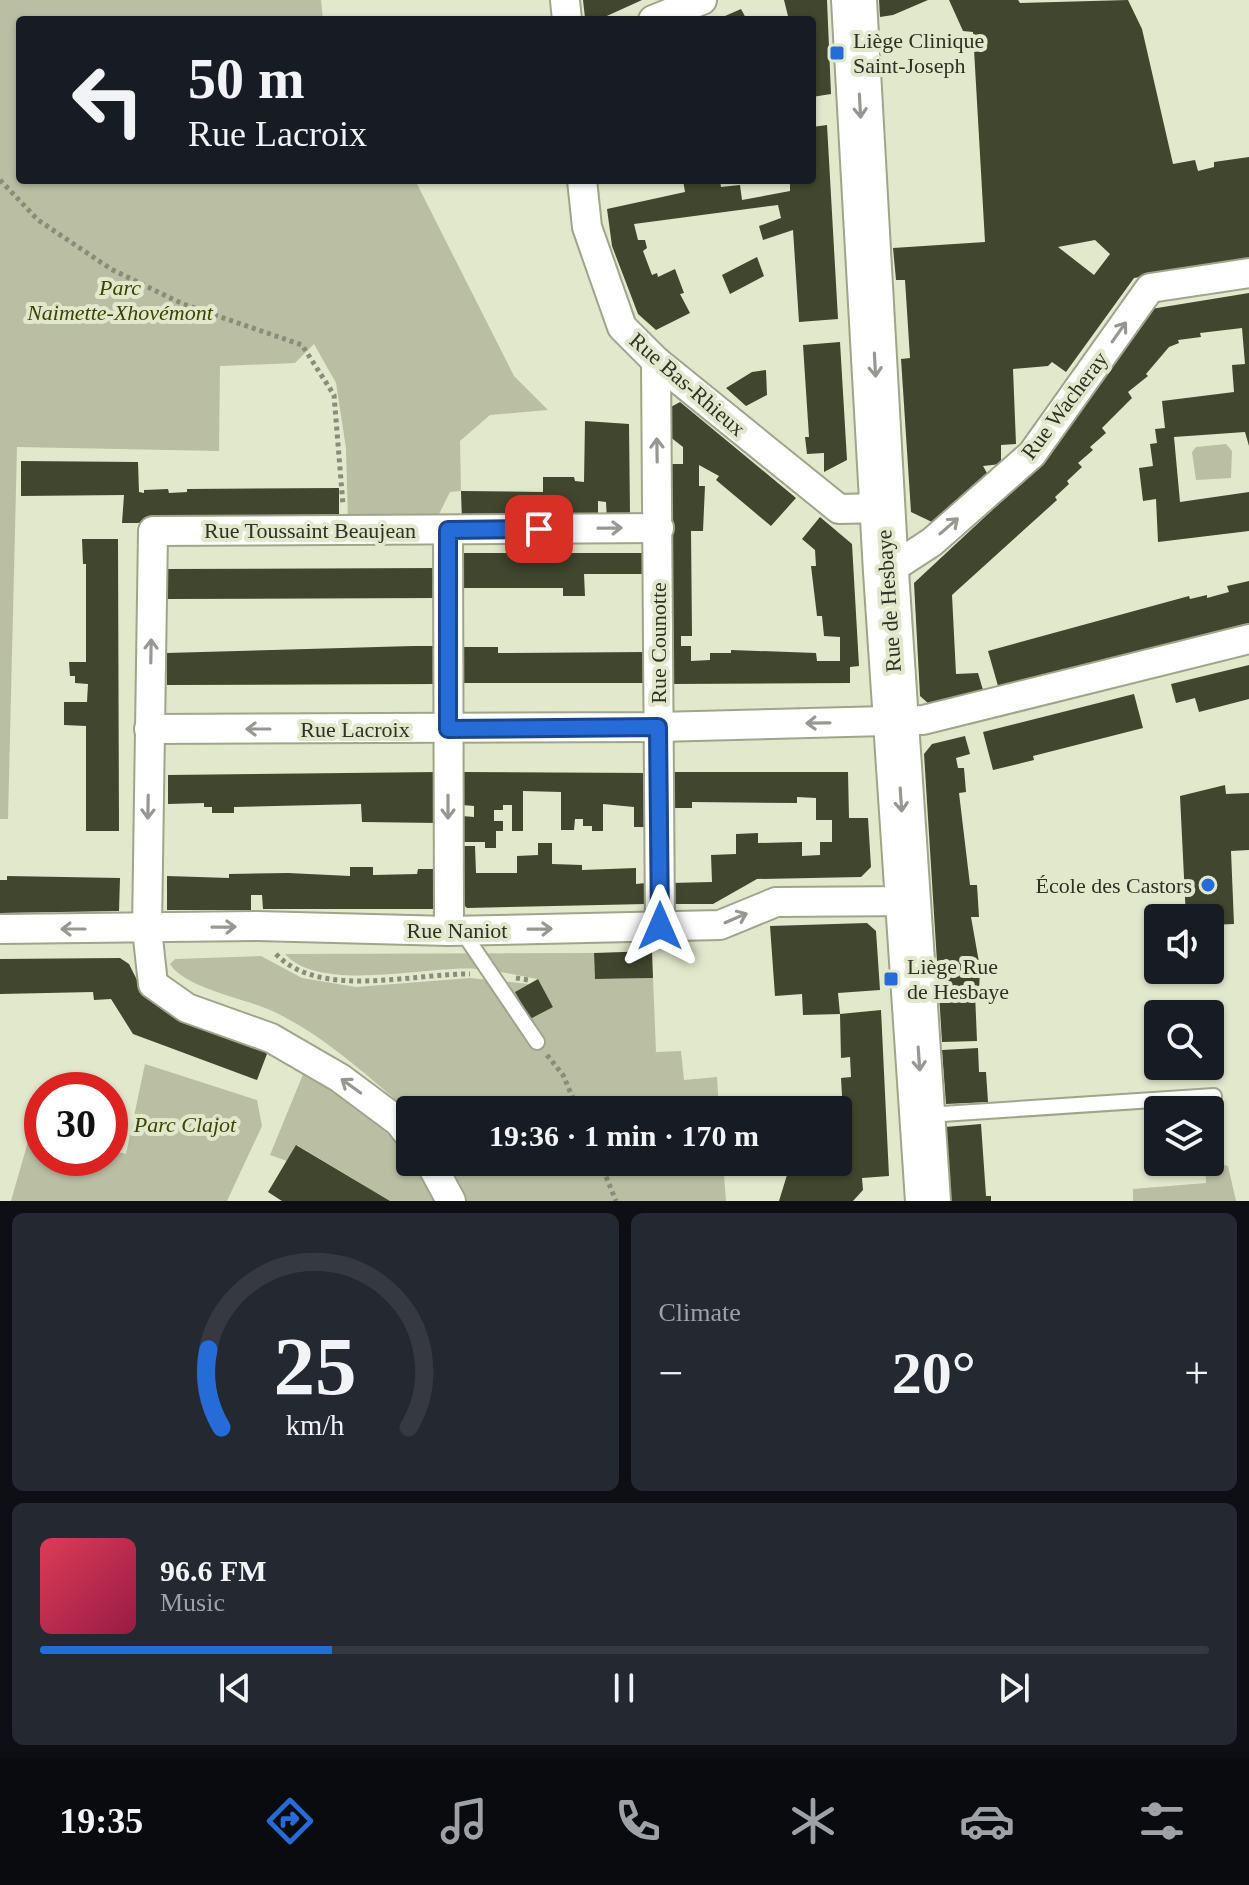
<!DOCTYPE html>
<html lang="en">
<head>
<meta charset="utf-8">
<style>
  body { margin:0; font-family:Georgia,serif; background:#242831; color:#f1f3f6; height:100vh; display:flex; flex-direction:column; font-size:30px; white-space:nowrap }
  * { box-sizing:border-box; margin:0 }
  p { font-size:26px; color:#9ea1a6 }
  .icon { flex:none; width:44px; height:44px; fill:none; stroke:currentColor; stroke-width:2; stroke-linecap:round; stroke-linejoin:round }
  .map { position:relative; height:1201px; overflow:hidden }
  .drawer { display:flex; flex-direction:column; gap:12px; padding:12px; background:#0d0f14; flex:1 }
  .drawer>* { flex:none }
  .hud { position:absolute; left:16px; top:16px; width:800px; height:168px; border-radius:8px; box-shadow:0 2px 6px #0004; background:#171b24; color:#f1f3f6; overflow:hidden }
  .fabs { position:absolute; left:1144px; top:904px; display:grid; gap:16px }
  .fabs a { display:grid; place-items:center; width:80px; height:80px; border-radius:8px; background:#171b24; box-shadow:0 2px 6px #0004; font-size:40px }
  .speed { position:absolute; left:24px; top:1072px; display:flex; gap:16px; font-size:40px; font-weight:700; text-align:center }
  .speed>* { display:grid; place-content:center; width:104px; height:104px; border-radius:50%; background:#171b24; box-shadow:0 2px 6px #0004; line-height:1 }
  .speed .limit { border:12px solid #d22; background:#fff; color:#111 }
  .pin { position:absolute; display:grid; place-items:center; width:68px; height:68px; color:#fff; margin:-34px; border-radius:16px; box-shadow:0 4px 12px #0006 }
  .me { position:absolute; width:88px; margin:-44px; rotate:0deg; stroke-linejoin:round; filter:drop-shadow(0 0 6px #0008) }
  .turn { display:flex; align-items:center; gap:28px; height:168px; padding:0 40px; font-size:36px }
  .turn .icon { width:104px; height:104px; stroke-width:2.5 }
  .turn b { display:block; font-size:56px; line-height:68px }
  .big { font-size:60px; font-weight:800; line-height:1.1 }
  .drawer .tile { flex:1; display:flex; flex-direction:column; justify-content:center; gap:12px; min-width:0; padding:0 28px; border-radius:12px; background:#242831 }
  .drawer .dial { align-items:center; gap:0 }
  .dial svg { height:208px; overflow:visible; fill:none; stroke:#363941; stroke-width:7; stroke-linecap:round; text-anchor:middle }
  .dial text { fill:#f1f3f6; stroke:none }
  .song { display:flex; align-items:center; gap:24px }
  .cover { width:96px; height:96px; border-radius:12px; background:linear-gradient(135deg,hsl(350 70% 55%),hsl(340 70% 35%)) }
  .played { height:8px; border-radius:4px; background:linear-gradient(90deg,#266cd8 25%,#363941 25%) }
  .keys { display:flex; justify-content:space-around; direction:ltr }
  .heat { display:flex; justify-content:space-between; align-items:center; font-size:44px; direction:ltr }
  .drawer .tiles { flex:1; display:grid; gap:12px; grid-template-columns:1fr 1fr }
  .tile:last-child { grid-column:span 2 }
  .trip { position:absolute; left:396px; top:1096px; width:456px; height:80px; border-radius:8px; background:#171b24; box-shadow:0 2px 6px #0004; font-weight:800; line-height:80px; text-align:center }
  .tabs { display:flex; height:128px; justify-content:space-around; align-items:center; background:#090b0e; color:#9ea1a6 }
  .tabs .icon { width:56px; height:56px }
  .tabs .selected { color:#266cd8 }
  .tabs b { font-size:36px; color:#f1f3f6 }
  .map>svg:first-child { display:block }
  .green { fill:#babfa4 }
  .building { fill:#41462e; fill-rule:evenodd }
  .lines { fill:none; stroke-linecap:round; stroke-linejoin:round }
  .lane-casing { stroke:#9fa48a; stroke-width:18 }
  .street-casing { stroke:#9fa48a; stroke-width:32 }
  .primary-casing { stroke:#9fa48a; stroke-width:48 }
  .path { stroke:#888c79; stroke-width:5; stroke-dasharray:4 4; stroke-linecap:butt }
  .lane { stroke:#fff; stroke-width:14 }
  .street { stroke:#fff; stroke-width:28 }
  .primary { stroke:#fff; stroke-width:44 }
  .oneway { stroke:#979892 }
  .route-casing { stroke:#19468c; stroke-width:20 }
  .route { stroke:#266cd8; stroke-width:14 }
  .poi-dot { fill:#266cd8; stroke:#e2e8cc; stroke-width:3 }
  .labels { text-anchor:middle; stroke-width:8; stroke-linejoin:round; paint-order:stroke }
  .poi-label { font-size:22px; fill:#2f3126; stroke:#e2e8cc; text-anchor:start }
  .park-label { font-size:22px; font-style:italic; fill:#3c4400; stroke:#e2e8cc }
  .street-label { font-size:22px; fill:#2f3126; stroke:#e2e8cc }
</style>
</head>
<body>
<div class="map">
<svg width="1249" height="1201" viewBox="0 0 1249 1201">
  <rect width="100%" height="100%" fill="#e2e8cc"/>
  <g class="green">
    <path d="M0 0H321L323 20H20V180H415L514 376 548 410 490 415 460 441 461 491 450 492 435 522 348 520 346 448 336 383 314 344 295 363 220 366 219 451 17 447 8 819H0Z"/>
    <path d="M1226 444 1232 451 1231 478 1196 480 1192 452 1196 447Z"/>
    <path d="M594 953 595 979 653 978 656 1052 681 1051 684 1080 717 1077 719 1110 410 1112C366 1075 323 1034 270 1010 243 998 185 988 170 964L175 959 261 956 302 978 356 987 470 978 529 984 515 992 553 1007 538 979C518 976 497 970 477 969 430 965 320 994 285 954Z"/>
    <path d="M145 1064 257 1100 262 1126 227 1201H11L33 1124 42 1127V1158H110V1150L126 1154Z"/>
    <path d="M306 1067 410 1147V1162H420L441 1201H390L297 1145 287 1161 270 1155Z"/>
    <path d="M1210 1161 1228 1166 1236 1201H1133V1189L1206 1183 1205 1162Z"/>
    <path d="M448 1162H723L726 1201H465Z"/>
  </g>
  <g class="building">
    <path d="M583 0H642L598 20 585 18Z"/>
    <path d="M784 0H827L831 94 812 97V20H789Z"/>
    <path d="M879 0H928L893 15 880 17Z"/>
    <path d="M949 0H1018L1020 3 1128 0 1142 29 1173 164 1195 160 1198 171 1214 167V162L1249 157V260L1134 278 1066 372 1052 362 1048 366 1013 369 1016 444 1001 445V464L983 466 987 473 932 522 911 512 901 359 910 358 905 280H896L893 248 985 242 973 32 963 31ZM1095 240 1110 254 1094 275 1058 247Z"/>
    <path d="M741 9 747 20H716Z"/>
    <path d="M827 125 838 319 799 322 793 230 763 240 759 226 781 218 778 205 634 224 638 240H645L647 248 643 251 652 275 657 273 658 277 675 269 684 293 680 294 690 313 656 330 638 314 612 246 607 209 685 192 683 180H720L721 187 740 185 742 200 790 191V180H812V127Z"/>
    <path d="M757 257 764 276 730 294 722 275Z"/>
    <path d="M1249 293V446L1245 432 1174 437 1180 502 1249 492V531L1158 542 1156 499 1143 501 1139 468 1153 466 1150 444 1157 443 1155 429 1165 428 1162 401 1234 392 1232 365 1245 364 1242 328 1200 333 1201 337 1178 340 1179 343 1169 347 1146 374 1148 376 1128 392 1132 398 1102 428 1106 433 1090 447 1093 450 1078 463 1082 467 1067 481 1069 484 1055 497 1057 500 952 595 956 674 978 673 983 690 929 704 920 696 914 583 1032 473 1151 309Z"/>
    <path d="M840 342 847 460 824 472V453L807 454 805 437H809L803 345Z"/>
    <path d="M766 370 767 395 746 406 726 388 752 372Z"/>
    <path d="M680 402 796 498 771 526 716 480 719 476 699 465V486H705L703 531H691L692 636H681V646H691V661L710 660V653H731V650L816 653 817 661H840V637L824 636 822 616H817L811 566H816L815 550 802 539 820 517 852 544 859 666 850 667V683L670 684 669 464H683V447L669 436V408Z"/>
    <path d="M585 421 629 424 630 514 622 521H607L606 502 598 501V522H462L461 491 543 492V477H574L575 481 584 482Z"/>
    <path d="M21 461 138 462 139 492 144 493V490L168 489 169 493 187 492V489L339 488V522L122 523 124 495 21 496Z"/>
    <path d="M82 539H118L119 831H86V726L64 725V702H87L88 684 75 683V676H70L69 662H86V564H83Z"/>
    <path d="M461 553H646V574H584L585 596H563V588H461Z"/>
    <path d="M438 568V598L166 599 165 569Z"/>
    <path d="M1249 581V623L998 686 988 651 1189 596 1190 599 1207 595V598L1229 592 1227 586Z"/>
    <path d="M413 646H438V684L167 685 166 653Z"/>
    <path d="M461 647H498V653L647 652V683H461Z"/>
    <path d="M1249 665V699L1199 712 1195 698 1176 703 1171 684Z"/>
    <path d="M1134 694 1143 728 1033 756 1034 760 993 770 983 732Z"/>
    <path d="M965 736 970 754 956 758 958 768H964L966 792 959 793 970 885H977L979 917H971L980 968 979 992 975 993 977 1041 942 1042 924 754 932 744Z"/>
    <path d="M438 772V823L362 822 361 804 234 807V813H212V807H204V803L168 804V775Z"/>
    <path d="M462 772 647 773 646 827H634V807L603 804V831H592V826H583V819H575L574 830H561V792L523 791V831H512V805H503V810H494V821H503V831H496V848H485V842H462V816L474 817V806L462 805Z"/>
    <path d="M669 772H848L849 818H868L871 867 861 877 757 879 713 904H670V883L712 882 711 855 736 854V834L758 833V843L802 842V856L820 855V842H832V820H816V798L797 797V803L692 802V808H670Z"/>
    <path d="M1225 785 1226 794 1249 793V850L1231 851 1234 924 1210 925V918H1186L1180 796Z"/>
    <path d="M538 843H552V864L582 865V870L636 868V884L646 883V904L467 908 461 902 462 846H475L476 873H517V856L538 855Z"/>
    <path d="M350 867H373V875L417 874 418 869H438L436 909H263L262 895H251V910H167V876L229 878V874L288 873 350 876Z"/>
    <path d="M7 876 120 878 119 911 0 913V880H7Z"/>
    <path d="M867 923 876 931 880 990 838 993 840 1014 803 1015 802 994 775 996 770 926Z"/>
    <path d="M652 951 653 978 595 979 594 953Z"/>
    <path d="M120 958 129 964 145 996 157 1004 270 1046 257 1080 133 1034 111 999 94 1000 93 992 0 994V959Z"/>
    <path d="M538 979 553 1007 530 1019 515 992Z"/>
    <path d="M881 1010 889 1176 862 1178 863 1190 853 1201H779L791 1162 813 1167 815 1162 846 1166 841 1078 851 1077 850 1057 841 1058 840 1014Z"/>
    <path d="M978 1048 979 1072H986L988 1102 946 1104 942 1050Z"/>
    <path d="M981 1124 986 1196H991V1201H950L945 1127Z"/>
    <path d="M296 1145 390 1201H282L268 1192Z"/>
  </g>
  <g class="lines">
    <defs>
      <g id="lane">
        <path d="M462 931 537 1042"/>
        <path d="M927 1115 1214 1096"/>
      </g>
      <g id="street">
        <path d="M565 0 567 20"/>
        <path d="M653 20 702 0"/>
        <path d="M582 180 587 227 622 327 656 361 839 509 882 508"/>
        <path d="M656 361 660 926"/>
        <path d="M448 530 449 931"/>
        <path d="M886 572 932 542 1032 454 1150 288 1249 273"/>
        <path d="M149 729 658 727 923 720 1249 639"/>
        <path d="M0 929 257 926 449 931 720 925 776 902 909 901"/>
        <path d="M410 1136 399 1122 340 1078 271 1038 187 1008 153 984 147 929 153 531 659 528"/>
        <path d="M430 1162 451 1201"/>
      </g>
      <path id="primary" d="M854 0 886 572 928 1201"/>
    </defs>
    <use href="#lane" class="lane-casing"/>
    <use href="#street" class="street-casing"/>
    <use href="#primary" class="primary-casing"/>
    <g class="path">
      <path d="M0 180 38 220 111 269 183 304 302 345 334 395 343 505"/>
      <path d="M276 954C319 1000 414 973 470 974"/>
      <path d="M516 978 528 980"/>
      <path d="M547 1055 563 1075 578 1110"/>
      <path d="M600 1162 616 1201"/>
    </g>
    <use href="#lane" class="lane"/>
    <use href="#street" class="street"/>
    <use href="#primary" class="primary"/>
  </g>
  <defs><path id="oneway-shaft" d="M-6 0H5M1.5-3L5.5 0L1.5 3" fill="none" stroke-width="1.6" stroke-linecap="round" stroke-linejoin="round" transform="scale(2)"/></defs>
  <g class="oneway">
    <use href="#oneway-shaft" transform="translate(860 106) rotate(87)"/>
    <use href="#oneway-shaft" transform="translate(1119 332) rotate(-55)"/>
    <use href="#oneway-shaft" transform="translate(875 365) rotate(87)"/>
    <use href="#oneway-shaft" transform="translate(657 450) rotate(-91)"/>
    <use href="#oneway-shaft" transform="translate(949 526) rotate(-41)"/>
    <use href="#oneway-shaft" transform="translate(610 528) rotate(-1)"/>
    <use href="#oneway-shaft" transform="translate(151 651) rotate(-89)"/>
    <use href="#oneway-shaft" transform="translate(818 723) rotate(179)"/>
    <use href="#oneway-shaft" transform="translate(258 729) rotate(-180)"/>
    <use href="#oneway-shaft" transform="translate(901 800) rotate(86)"/>
    <use href="#oneway-shaft" transform="translate(148 807) rotate(91)"/>
    <use href="#oneway-shaft" transform="translate(448 807) rotate(90)"/>
    <use href="#oneway-shaft" transform="translate(736 918) rotate(-23)"/>
    <use href="#oneway-shaft" transform="translate(224 927) rotate(-1)"/>
    <use href="#oneway-shaft" transform="translate(73 929) rotate(180)"/>
    <use href="#oneway-shaft" transform="translate(540 929) rotate(-1)"/>
    <use href="#oneway-shaft" transform="translate(919 1059) rotate(86)"/>
    <use href="#oneway-shaft" transform="translate(351 1086) rotate(-144)"/>
  </g>
  <g class="lines">
    <defs>
      <path id="route" d="M539 529 448 530V729L658 727 660 926"/>
    </defs>
    <use href="#route" class="route-casing"/>
    <use href="#route" class="route"/>
  </g>
  <g class="poi-dot">
    <rect x="829" y="45" width="16" height="16" rx="4"/>
    <circle cx="1208" cy="885" r="8"/>
    <rect x="883" y="971" width="16" height="16" rx="4"/>
  </g>
  <g class="labels">
    <g class="poi-label">
      <text x="853" y="48">Liège Clinique<tspan x="853" dy="25">Saint-Joseph</tspan></text>
      <text x="1192" y="893" text-anchor="end">École des Castors</text>
      <text x="907" y="974">Liège Rue<tspan x="907" dy="25">de Hesbaye</tspan></text>
    </g>
    <g class="park-label">
      <text x="120" y="295">Parc<tspan x="120" dy="25">Naimette-Xhovémont</tspan></text>
      <text x="185" y="1132">Parc Clajot</text>
    </g>
    <g class="street-label">
      <text transform="translate(688 384) rotate(41)" y="8">Rue Bas-Rhieux</text>
      <text transform="translate(1064 405) rotate(-53)" y="8">Rue Wacheray</text>
      <text x="310" y="538">Rue Toussaint Beaujean</text>
      <text transform="translate(888 601) rotate(-94)" y="8">Rue de Hesbaye</text>
      <text transform="translate(658 643) rotate(-90)" y="8">Rue Counotte</text>
      <text x="355" y="737">Rue Lacroix</text>
      <text x="457" y="938">Rue Naniot</text>
    </g>
  </g>
</svg>
<div class="fabs">
<a><svg class="icon" aria-label="sound" viewBox="0 0 24 24"><path d="M4 9h4l5-4v14l-5-4H4zM17 9q2 3 0 6"/></svg></a>
<a><svg class="icon" aria-label="search" viewBox="0 0 24 24"><circle cx="10" cy="10" r="6"/><path d="M15 15l6 6"/></svg></a>
<a><svg class="icon" aria-label="layers" viewBox="0 0 24 24"><path d="M12 4l9 5-9 5-9-5zM3 14l9 5 9-5"/></svg></a>
</div>
<div class="speed"><div class="limit">30</div></div>
<div class="pin" style="left:539px;top:529px;background:#d93025"><svg class="icon" aria-label="arrive" viewBox="0 0 24 24"><path d="M6 21V4h12l-3 4 3 4H6"/></svg></div>
<svg class="me" style="left:660px;top:926px" viewBox="-20 -20 40 40"><path d="M0-17L14 15 0 8-14 15z" fill="#266cd8" stroke="#fff" stroke-width="4"/></svg>
<div class="trip">19:36 · 1 min · 170 m</div>
<div class="hud">
<div class="turn"><svg class="icon" aria-label="left" viewBox="0 0 24 24"><path d="M17 20v-9H6M10 6l-5 5 5 5"/></svg><div><b>50 m</b>Rue Lacroix</div></div>
</div>
</div>
<section class="drawer">
<div class="tiles">
<div class="tile dial"><svg viewBox="0 0 100 80">
<path d="M14 69A42 42 0 1 1 86 69"/>
<path d="M14 69A42 42 0 0 1 9 39" stroke="#266cd8"/>
<text x="50" y="56" font-size="32" font-weight="700">25</text>
<text x="50" y="72" font-size="11">km/h</text>
</svg></div>
<div class="tile"><p>Climate</p>
<div class="heat"><a>−</a><b class="big">20°</b><a>+</a></div>
</div>
<div class="tile">
<div class="song"><i class="cover"></i><div><b>96.6 FM</b><p>Music</p></div></div>
<div class="played"></div>
<div class="keys"><svg class="icon" aria-label="previous" viewBox="0 0 24 24"><path d="M18 5L8 12l10 7zM5 5v14"/></svg><svg class="icon" aria-label="pause" viewBox="0 0 24 24"><path d="M8 5v14M16 5v14"/></svg><svg class="icon" aria-label="next" viewBox="0 0 24 24"><path d="M6 5l10 7-10 7zM19 5v14"/></svg></div>
</div>
</div>
</section>
<nav class="tabs">
<b>19:35</b>
<svg class="icon selected" aria-label="directions" viewBox="0 0 24 24"><path d="M12 3l9 9-9 9-9-9zM9 14v-3h6M13 9l2 2-2 2"/></svg>
<svg class="icon" aria-label="music" viewBox="0 0 24 24"><path d="M9 18V5l10-2v13"/><circle cx="6" cy="18" r="3"/><circle cx="16" cy="16" r="3"/></svg>
<svg class="icon" aria-label="phone" viewBox="0 0 24 24"><path d="M5 4h4l2 5-3 2q2 4 5 5l2-3 5 2v4C11 20 4 13 5 4z"/></svg>
<svg class="icon" aria-label="climate" viewBox="0 0 24 24"><path d="M12 3v18M4 7l16 10M4 17L20 7"/></svg>
<svg class="icon" aria-label="car" viewBox="0 0 24 24"><path d="M5 17H2v-5l4-1 3-4h7l3 4 3 1v5h-3M9 17h6M6 11h13"/><circle cx="7" cy="17" r="2"/><circle cx="17" cy="17" r="2"/></svg>
<svg class="icon" aria-label="filters" viewBox="0 0 24 24"><path d="M4 7h16M4 17h16"/><circle cx="9" cy="7" r="2"/><circle cx="15" cy="17" r="2"/></svg>
</nav>
</body>
</html>
